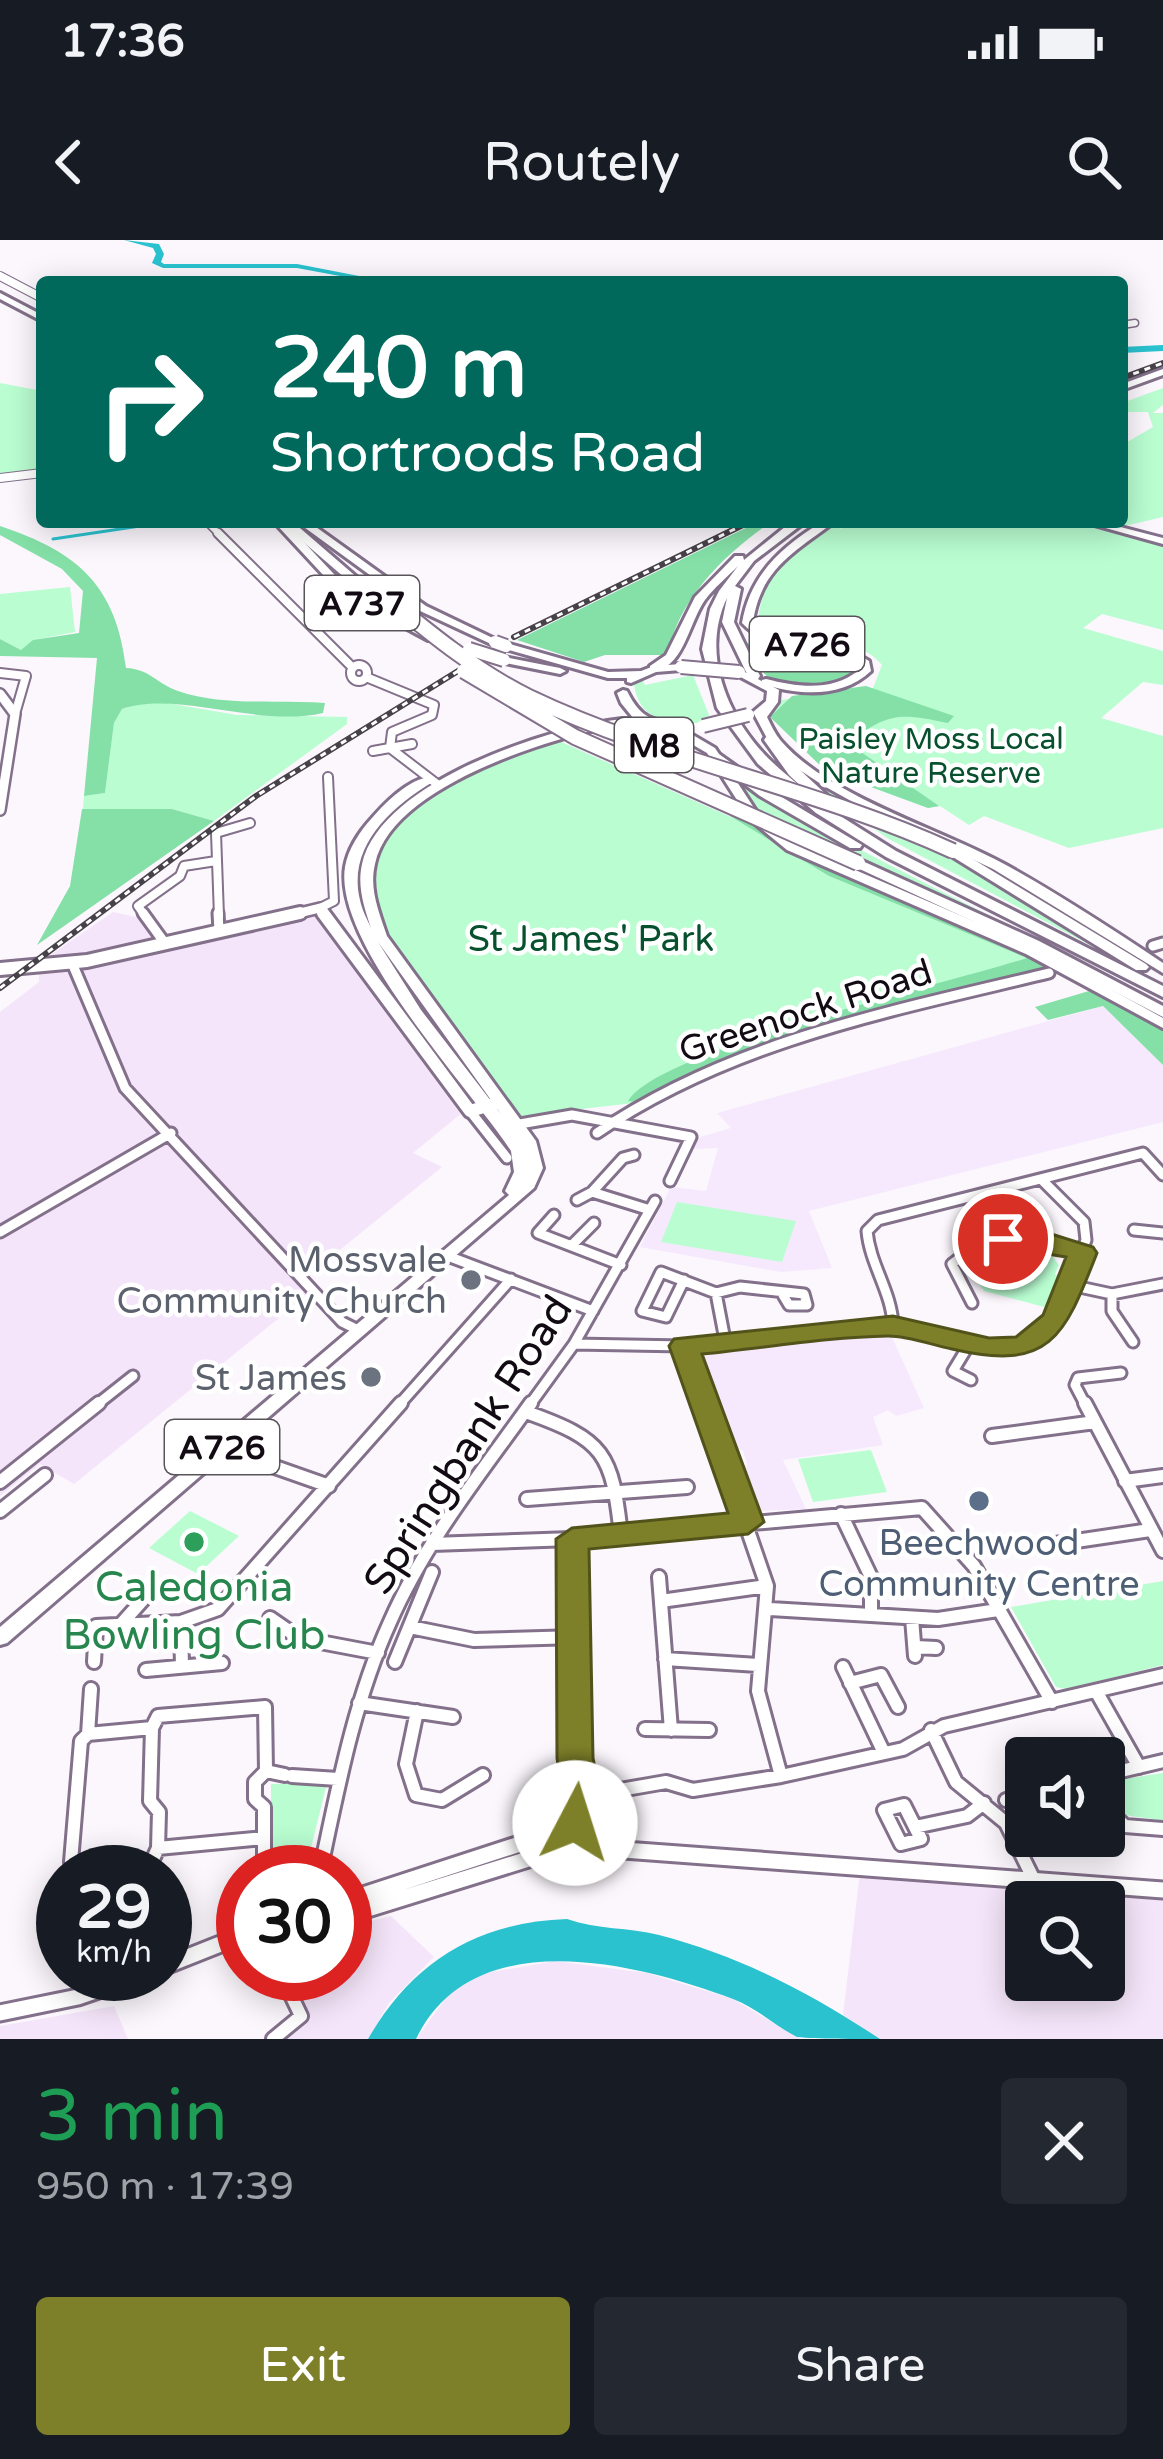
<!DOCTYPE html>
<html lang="en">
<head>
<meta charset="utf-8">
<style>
	:root { --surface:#171b24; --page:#242831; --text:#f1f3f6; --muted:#9ea1a6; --accent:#7e8029 }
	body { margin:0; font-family:"Varela Round",sans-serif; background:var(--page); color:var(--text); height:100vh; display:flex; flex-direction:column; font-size:45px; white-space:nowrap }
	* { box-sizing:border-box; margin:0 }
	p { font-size:39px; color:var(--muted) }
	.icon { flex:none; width:66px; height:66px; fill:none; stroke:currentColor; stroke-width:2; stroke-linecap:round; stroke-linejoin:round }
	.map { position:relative; height:1799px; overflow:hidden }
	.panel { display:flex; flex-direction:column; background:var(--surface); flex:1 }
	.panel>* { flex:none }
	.guide { position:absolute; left:36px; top:36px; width:1092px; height:252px; border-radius:12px; box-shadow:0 6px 30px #0003; background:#00695c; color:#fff; overflow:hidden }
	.buttons { position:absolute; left:1005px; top:1497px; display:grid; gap:24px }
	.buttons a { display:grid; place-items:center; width:120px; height:120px; border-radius:12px; background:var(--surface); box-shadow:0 6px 30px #0003; font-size:60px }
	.speed { position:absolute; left:36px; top:1605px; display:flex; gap:24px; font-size:60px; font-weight:700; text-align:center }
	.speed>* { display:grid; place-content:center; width:156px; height:156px; border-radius:50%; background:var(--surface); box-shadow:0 6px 30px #0003; line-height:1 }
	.speed small { font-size:30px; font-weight:400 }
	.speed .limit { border:18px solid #d22; background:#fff; color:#111 }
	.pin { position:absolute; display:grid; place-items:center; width:102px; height:102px; color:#fff; margin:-51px; border:6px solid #fff; border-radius:50%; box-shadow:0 3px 12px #0007 }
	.me { position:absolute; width:132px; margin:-66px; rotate:5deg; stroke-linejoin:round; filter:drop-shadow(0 0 9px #0008) }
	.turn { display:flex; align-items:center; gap:42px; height:252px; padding:0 36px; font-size:54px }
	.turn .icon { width:156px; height:156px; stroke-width:2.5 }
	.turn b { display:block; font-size:84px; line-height:102px }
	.round { display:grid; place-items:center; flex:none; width:126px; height:126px; border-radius:12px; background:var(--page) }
	.overview { display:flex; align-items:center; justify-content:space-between; height:204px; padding:0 36px }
	h1 { font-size:72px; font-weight:600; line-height:90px; color:#1e9e55 }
	.action { display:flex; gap:24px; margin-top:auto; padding:24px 36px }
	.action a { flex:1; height:138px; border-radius:12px; background:var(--accent); color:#fff; font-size:48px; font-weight:600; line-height:138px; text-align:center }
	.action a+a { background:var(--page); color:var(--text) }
	.status { display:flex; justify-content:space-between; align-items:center; height:84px; padding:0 60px; background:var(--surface); direction:ltr }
	.status svg { height:33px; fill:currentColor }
	header { display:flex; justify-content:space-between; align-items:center; height:156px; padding:0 36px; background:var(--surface); font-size:54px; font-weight:600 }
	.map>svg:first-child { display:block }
</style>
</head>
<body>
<div class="status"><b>17:36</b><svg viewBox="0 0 49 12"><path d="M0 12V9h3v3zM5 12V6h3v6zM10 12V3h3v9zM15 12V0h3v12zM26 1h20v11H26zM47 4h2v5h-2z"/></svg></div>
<header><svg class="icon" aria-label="back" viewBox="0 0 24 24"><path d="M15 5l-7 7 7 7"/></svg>Routely<svg class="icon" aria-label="search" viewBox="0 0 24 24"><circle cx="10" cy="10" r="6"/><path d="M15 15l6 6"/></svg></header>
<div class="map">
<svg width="1163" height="1799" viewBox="0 0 1163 1799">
	<rect width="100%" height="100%" fill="#fbf7fd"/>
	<!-- built -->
	<path fill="#f5e5fa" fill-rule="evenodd" d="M314,670L463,872L413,913L442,927L309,1035L306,1056L74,1244L40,1224L0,1256V772L39,742V732L69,730Z
		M113,672L145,679L153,700L110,712L46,718Z
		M860,1632L1163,1656V1799H880L843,1775ZM1026,1662H1104V1740H1026Z
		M391,1676L434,1717L389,1763L368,1799H283L304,1781L285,1734H345V1687Z
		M555,1721L647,1733L733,1759L800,1799H416L451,1751L486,1733Z
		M114,1766L128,1799H0V1786Z"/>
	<!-- education -->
	<path fill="#f6e9fe" d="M1103,766L1163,825V882L809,971L832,1028L781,1032L640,1007L671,947L706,951L718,908L691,909L697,898L731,888L717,873Z
		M890,1093L924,1168L896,1176L888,1170L873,1177L883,1205L783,1220L806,1269L754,1271L738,1229L747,1225L743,1210L731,1208L700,1112Z"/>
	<!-- green -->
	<path fill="#b9fdd1" d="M0,143L42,151V235L0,241Z
		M1163,148V165L1153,173H1163V277L1120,287L1101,282H1122V205L1153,187L1148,172H1122V163Z
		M858,282H1079L1163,304V390L1102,374L1083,388L1163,411V445L1143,442L1101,478L1163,496V588L1069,608L984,576L969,585L940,566L928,568L825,530L770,477L781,460L873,448L882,425C852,387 792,414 758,384C758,339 802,294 844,283L840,289Z
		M70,347L75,392L34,400L21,410L0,399V354Z
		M693,435L711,480C677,489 640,484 634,445L641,438L645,445Z
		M149,460L237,475L347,477V484L214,581L172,569H83L84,556L105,553L114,483L122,469Z
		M559,501L740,581L829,636L1052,728L784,801L686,836L642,862L521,876C495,862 461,800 442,775C419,743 374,699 370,658C358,566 490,522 559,501Z
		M796,524L1027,658L1145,734L887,598L799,533Z
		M734,537C859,616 993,674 1123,744L863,621L854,627L987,687L802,609L758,575Z
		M677,962L796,981L782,1022L661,1002Z
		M1016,1001L1063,1014L1052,1016L1059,1025L1055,1034L1063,1041L1052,1069L984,1051L967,1026L975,1015Z
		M871,1210L887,1252L813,1262L798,1219Z
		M190,1271L239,1296L198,1334L149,1308Z
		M1163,1341V1425L1066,1449L1056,1447L1011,1367Z
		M1163,1533V1581C1136,1574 1104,1582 1104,1542Z
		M327,1543L305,1632H271V1544Z"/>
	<!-- forest -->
	<path fill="#84e0a7" d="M758,282H771C727,312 677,359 668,415H605L584,422L517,400Z
		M0,286C78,312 116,345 126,428C150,429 157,444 178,451C225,467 276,459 325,463L323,473C258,488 177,450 122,469L114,483L105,553L84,556L97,418L0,416V399L21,410L33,400L79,393L83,351L62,329L0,295Z
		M743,400L761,411L863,425L862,431C810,455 765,459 743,400Z
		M866,446L954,476L948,483C899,473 889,472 848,503L939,566L928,568L825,530L770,477L792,456Z
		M82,569H172L214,581L37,705L70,646Z
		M733,573L858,644L979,690L1119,761L1163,789V825L1103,766L1048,780L1035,767L1089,751L1052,728C943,756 834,782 729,821C707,829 643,866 628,861C658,810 957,741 1027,718L829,636L730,576Z"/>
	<!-- water -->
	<path fill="#2ac2cf" d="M567,1679C598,1690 628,1687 659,1695C742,1717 809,1752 880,1799C857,1799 817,1799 797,1797C775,1786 757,1768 733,1759C637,1723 473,1681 416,1799H368C412,1722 477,1682 567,1679Z"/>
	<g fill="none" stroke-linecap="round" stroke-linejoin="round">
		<!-- stream -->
		<path stroke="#2ac2cf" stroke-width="3" d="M53,299L167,282"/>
		<!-- river -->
		<path fill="#2ac2cf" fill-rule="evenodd" d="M124,0L159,4L164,14L161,22L164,24H297L390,42H372L297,28H163L152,23L156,14L153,8Z
			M1163,105V111L1122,113V107Z"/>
		<!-- minor-far3 casing -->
		<g stroke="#83708a" stroke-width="9">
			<path id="minor-far3" d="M1122,85L1135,83
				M207,282L221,296"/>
		</g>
		<!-- minor-far2 casing -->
		<g stroke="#83708a" stroke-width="12">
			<path id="minor-far2" d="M218,293L353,428
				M351 433a8 8 0 1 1 16 0a8 8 0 1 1-16 0Z
				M0,433L26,436L15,474
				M366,437L434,465L432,475L392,492L390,508
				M390,508L437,544
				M373,511L412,504
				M320,668L334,661L328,537
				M145,676L138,666L180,636L184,626L216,621
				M219,676L216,593L250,583"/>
		</g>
		<!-- minor-far1 casing -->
		<g stroke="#83708a" stroke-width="15">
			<path id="minor-far1" d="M143,673L164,702
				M218,673L219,690
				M1153,706L1163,703
				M72,723L125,848L342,1082L358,1090
				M470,871L507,918
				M514,885L572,875L691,897L670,941
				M597,893C732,801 892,771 1049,733
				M592,952L623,918L634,915
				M577,960L592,952L650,970
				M554,975L538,993L621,1025
				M1134,990L1163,993
				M0,992L171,893
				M572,1005L594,983
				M445,1015L593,1071
				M684,1040L666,1077L642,1071L661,1032L716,1053
				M1070,1045L1112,1054L1163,1044
				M1112,1054V1071L1133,1102
				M972,1063L952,1024C992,990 1035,998 1082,1013
				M893,1086C892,1052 870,1025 867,991L878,980L1143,913L1163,935
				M725,1100L716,1053L740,1047L804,1054L807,1065H789L783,1055
				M970,1103L953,1131L971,1140
				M574,1104L684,1106L893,1086L989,1108L1022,1107L1056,1078L1086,1000L1084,982L1042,940
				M684,1106L705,1166
				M95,1166L133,1136
				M398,1166L511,1039
				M529,1166L574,1104L655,961
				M1086,1166L1075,1145L1078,1138L1121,1133"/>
		</g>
		<!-- minor casing -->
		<g stroke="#83708a" stroke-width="18">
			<path id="minor" d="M704,1163L767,1346L758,1451L781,1536
				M1085,1163L1163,1311
				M526,1172C605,1200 612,1213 621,1295
				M992,1196L1095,1182
				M221,1208L329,1246
				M1125,1241L1163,1236
				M0,1242L99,1163
				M527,1259L687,1247
				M0,1271L45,1235
				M841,1274L871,1337V1375
				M572,1299L575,1518L579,1540L597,1554
				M432,1304L572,1299L922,1268L974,1326L1052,1462
				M1049,1305L1150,1290
				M659,1337L671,1490
				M661,1361L767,1346
				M770,1369L938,1379L998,1370
				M270,1378L299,1398L378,1413
				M912,1378L915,1416
				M123,1382L149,1353
				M181,1382L218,1369L401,1163
				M410,1387L474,1400L577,1397
				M916,1407L936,1408
				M665,1419L758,1425
				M94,1422L96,1386L181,1382L182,1427
				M395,1422L432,1332
				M843,1427L884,1513
				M146,1430L222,1423
				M850,1443L881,1435L898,1467
				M1096,1451L1139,1527
				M359,1463L453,1477
				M417,1471L406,1524L416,1555L442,1560L483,1535
				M645,1489L709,1490
				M931,1490L956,1542L1006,1583L1034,1640
				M88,1494L91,1449
				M266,1531L285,1535
				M1104,1535L1163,1521
				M292,1536L338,1539
				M1006,1560L1026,1555
				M904,1565L921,1599L901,1604L884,1570Z
				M1104,1567L1125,1586L1163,1589
				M915,1587L967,1576L984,1563
				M576,1601L577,1576L597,1554L666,1542L693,1550L781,1536L903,1509L944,1486L1163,1435
				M158,1608L264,1598
				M75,1632L71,1622L81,1501L88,1494L152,1488L158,1476L265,1467L266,1531
				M147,1632L158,1608L159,1572L150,1561L152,1488
				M264,1632V1567L255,1559V1542L266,1531
				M320,1632C338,1547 354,1461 390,1382C425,1302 481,1233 531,1163
				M273,1799L301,1776L281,1734"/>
		</g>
		<!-- tertiary-far3 casing -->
		<g stroke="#83708a" stroke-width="10">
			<path id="tertiary-far3" d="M0,36L42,58
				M0,238L42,233"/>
		</g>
		<!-- tertiary-far2 casing -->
		<g stroke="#83708a" stroke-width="14">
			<path id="tertiary-far2" d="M0,454L15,474L0,570
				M287,676L320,668L326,676"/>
		</g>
		<!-- tertiary-far1 casing -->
		<g stroke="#83708a" stroke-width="18">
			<path id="tertiary-far1" d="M323,673L470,871L494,864
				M0,729L87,721L300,673"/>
		</g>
		<!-- tertiary casing -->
		<g stroke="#83708a" stroke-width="21">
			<path id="tertiary" d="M345,1661L538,1598L609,1601
				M345,1676L570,1606L1163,1650
				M165,1726L243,1695
				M0,1773L78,1757L145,1734"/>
		</g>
		<!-- primary casing -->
		<g stroke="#83708a" stroke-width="6">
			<path id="primary" d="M822,282H834C795,312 761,328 753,382C785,412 832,396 869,421L871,431C841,459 798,455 762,444V440L766,439C798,447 832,452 859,430V424C821,398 776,419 742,383C750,335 782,306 822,282Z
				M1084,282H1101L1163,298V304Z
				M622,479L652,480L658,484C644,490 614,485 595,490C531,505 390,551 375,624C369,649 379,672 387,696L536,901L543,928L534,948L7,1403L0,1405V1387L509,955L505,951L514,932L511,911C469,847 333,703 345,627C348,609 360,591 372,578C386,562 410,538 431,537V543C390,568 347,607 360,660C362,670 367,679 371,688C364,667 357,646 362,624C380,542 549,487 622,479ZM378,702L501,874L421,770Z"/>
		</g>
		<!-- trunk casing -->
		<g stroke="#83708a" stroke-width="6">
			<path id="trunk" d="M0,53L42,75V81L0,59Z
				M274,282H285L347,348L436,396V400H428L339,352Z
				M297,282H309L426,366L501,402L495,405L491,404L418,370Z
				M506,403L608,432L641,431L654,426L681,424L687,427L681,430L656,432L631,443L627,442V438H608L502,408V404Z
				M504,417L560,428L566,431L560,434L500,422L498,420Z
				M739,429L779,450L778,462L767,477C771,485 775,494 781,501C831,558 939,588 1006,625C1060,655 1112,689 1163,723V733L993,629L860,566L824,546L792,525L769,502L753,472L766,461L767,451L735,434V430Z
				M623,450L627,451C642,481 655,481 686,486L688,488L686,491L715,508L758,574L795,604L1036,708L1163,778V788L1026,714L787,610L749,579L707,513L669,491L649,487L634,479L621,463L617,453Z"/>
		</g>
		<!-- motorway casing -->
		<g stroke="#83708a" stroke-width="6">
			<path id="motorway" d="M1163,129V135L1122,150V144Z
				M280,282H293L374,352V356H366Z
				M791,282H805L754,321L735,346L741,349L734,382L760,436L758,439L754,440L748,436L722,382L727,358C700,414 728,478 769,519C780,530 793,540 805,550L789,535L764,500L766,497H776L799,529L831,559L833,562L826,567L896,611L1163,746V757L886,617L816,573L758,524L717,468L702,409L710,369L719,351L738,326C727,337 714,348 705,360C688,384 684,430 650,432V426L666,415L695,357L735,316H743L744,320Z
				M716,512L770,550L862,605L860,608H850L760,556L711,519L709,516Z
				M953,607L1146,724L1149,727L1146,730H1136L948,614V608Z
				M858,619L1039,701L1163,766V777L1029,707L853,626L851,623Z"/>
		</g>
		<!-- minor-far3 -->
		<use href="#minor-far3" stroke="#fff" stroke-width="6"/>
		<!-- minor-far2 -->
		<use href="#minor-far2" stroke="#fff" stroke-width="8"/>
		<!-- minor-far1 -->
		<use href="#minor-far1" stroke="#fff" stroke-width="9"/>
		<!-- minor -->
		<use href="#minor" stroke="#fff" stroke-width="12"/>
		<!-- tertiary-far3 -->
		<use href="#tertiary-far3" stroke="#fff" stroke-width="8"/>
		<!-- tertiary-far2 -->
		<use href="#tertiary-far2" stroke="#fff" stroke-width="9"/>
		<!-- tertiary-far1 -->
		<use href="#tertiary-far1" stroke="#fff" stroke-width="12"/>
		<!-- tertiary -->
		<use href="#tertiary" stroke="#fff" stroke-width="15"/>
		<!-- primary -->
		<use href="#primary" fill="#fff" fill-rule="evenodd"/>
		<!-- trunk -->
		<use href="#trunk" fill="#fff" fill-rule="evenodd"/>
		<!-- motorway -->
		<use href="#motorway" fill="#fff" fill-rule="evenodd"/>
		<!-- rail casing -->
		<g stroke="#474149" stroke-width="6">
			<path id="rail" d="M1122,138L1163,123
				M514,397L749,282
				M0,748L256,556L479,418"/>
		</g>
		<!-- rail -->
		<use href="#rail" stroke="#fff" stroke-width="3" stroke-dasharray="6" stroke-linecap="butt"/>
		<!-- trunk-bridge casing -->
		<g stroke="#83708a" stroke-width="16" stroke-linecap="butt">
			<path id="trunk-bridge" d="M495,402L506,406
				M469,409L504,420
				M681,427L739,432
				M703,486L748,475"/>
		</g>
		<!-- motorway-bridge casing -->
		<g stroke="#83708a" stroke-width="18" stroke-linecap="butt">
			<path id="motorway-bridge" d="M379,351C426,390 474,430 529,457C665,522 816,548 953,611
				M464,431L575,497L858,623"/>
		</g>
		<!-- trunk-bridge -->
		<use href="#trunk-bridge" stroke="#fff" stroke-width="12"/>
		<!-- motorway-bridge -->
		<use href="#motorway-bridge" stroke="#fff" stroke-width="14"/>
	</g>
	<!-- route -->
	<path fill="#7e8029" stroke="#52531b" stroke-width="3" d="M1003,990L1045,992L1093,1007L1097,1013C1064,1097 1051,1132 952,1109C932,1105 909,1096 888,1096C827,1097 764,1108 702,1114L764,1282L748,1294L589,1309L593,1518L596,1533L616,1554C604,1577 590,1603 562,1594L557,1583L574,1557L560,1540L557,1518L556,1299L572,1288L728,1273L669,1106L674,1099L893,1076L989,1098L1016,1097L1043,1075L1066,1017L992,1005L988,999L992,993Z"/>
	<!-- markers -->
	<g fill="#6b7280" stroke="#fff" stroke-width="4.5">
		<circle cx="471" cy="1040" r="12"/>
		<circle cx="371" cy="1137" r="12"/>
	</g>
	<circle fill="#5c6f8a" stroke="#fff" stroke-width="4.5" cx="979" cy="1261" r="12"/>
	<circle fill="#2e9e5b" stroke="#fff" stroke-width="4.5" cx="194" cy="1302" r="12"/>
	<g text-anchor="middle" stroke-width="9" stroke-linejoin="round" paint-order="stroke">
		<!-- far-park labels -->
		<g font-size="30" fill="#07512e" stroke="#fff">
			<text x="931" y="509">Paisley Moss Local<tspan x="931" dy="34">Nature Reserve</tspan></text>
		</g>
		<!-- shield labels -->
		<g fill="#fff" stroke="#59545a" stroke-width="3">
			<rect x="305" y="336" width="114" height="54" rx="9"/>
			<rect x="750" y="377" width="114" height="54" rx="9"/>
			<rect x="615" y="478" width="78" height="54" rx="9"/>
			<rect x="165" y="1180" width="114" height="54" rx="9"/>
		</g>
		<g font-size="33" font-weight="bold" fill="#120b14">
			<text x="362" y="375">A737</text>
			<text x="807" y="416">A726</text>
			<text x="654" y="517">M8</text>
			<text x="222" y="1219">A726</text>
		</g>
		<!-- park labels -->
		<g font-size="36" fill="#07512e" stroke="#fff">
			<text x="591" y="711">St James' Park</text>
		</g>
		<!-- street labels -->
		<g font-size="36" fill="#120b14" stroke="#fff">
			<text transform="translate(805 770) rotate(-18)" y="13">Greenock Road</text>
		</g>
		<!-- worship labels -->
		<g font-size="36" fill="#5b616d" stroke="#fff" text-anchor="end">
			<text x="447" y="1032">Mossvale<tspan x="447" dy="41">Community Church</tspan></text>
			<text x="347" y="1150">St James</text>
		</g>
		<!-- service labels -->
		<g font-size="36" fill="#4e5e75" stroke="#fff">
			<text x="979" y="1315">Beechwood<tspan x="979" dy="41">Community Centre</tspan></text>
		</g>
		<!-- near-street labels -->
		<g font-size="42" fill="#120b14" stroke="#fff">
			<text transform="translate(467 1204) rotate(-57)" y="15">Springbank Road</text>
		</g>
		<!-- near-leisure labels -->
		<g font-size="42" fill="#27864d" stroke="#fff">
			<text x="194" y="1361">Caledonia<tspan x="194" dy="48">Bowling Club</tspan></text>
		</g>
	</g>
</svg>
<div class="buttons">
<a><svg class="icon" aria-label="sound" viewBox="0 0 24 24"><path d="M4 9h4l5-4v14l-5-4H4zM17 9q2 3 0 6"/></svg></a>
<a><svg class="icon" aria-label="search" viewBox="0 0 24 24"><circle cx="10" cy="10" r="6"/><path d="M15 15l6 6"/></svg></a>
</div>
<div class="speed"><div>29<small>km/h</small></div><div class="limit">30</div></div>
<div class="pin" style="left:1003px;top:999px;background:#d93025"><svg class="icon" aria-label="arrive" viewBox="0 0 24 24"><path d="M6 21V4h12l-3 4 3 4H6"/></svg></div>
<svg class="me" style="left:575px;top:1583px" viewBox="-20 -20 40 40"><circle r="19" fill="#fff"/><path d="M0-13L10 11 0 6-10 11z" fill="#7e8029"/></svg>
<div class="guide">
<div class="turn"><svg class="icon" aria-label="right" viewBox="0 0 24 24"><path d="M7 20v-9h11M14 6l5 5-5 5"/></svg><div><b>240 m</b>Shortroods Road</div></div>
</div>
</div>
<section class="panel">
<div class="overview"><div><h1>3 min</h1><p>950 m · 17:39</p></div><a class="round"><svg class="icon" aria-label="close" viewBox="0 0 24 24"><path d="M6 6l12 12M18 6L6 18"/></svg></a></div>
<div class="action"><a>Exit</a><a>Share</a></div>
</section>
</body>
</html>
